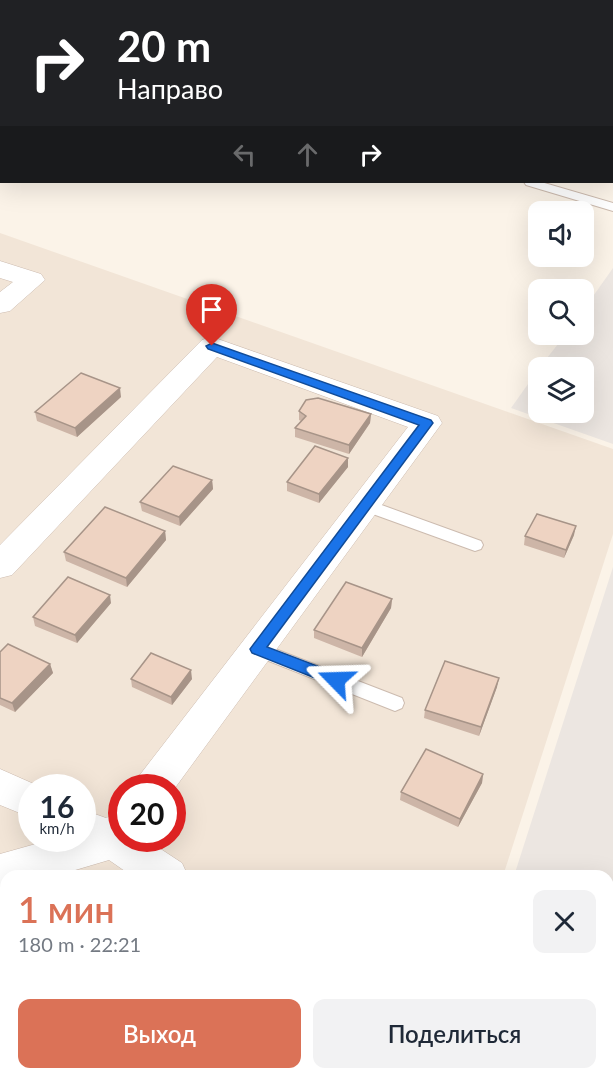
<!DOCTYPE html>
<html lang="ru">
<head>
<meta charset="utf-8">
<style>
	:root { --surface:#fff; --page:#f2f2f3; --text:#1f2937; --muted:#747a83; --accent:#db7257 }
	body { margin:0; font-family:Lato,sans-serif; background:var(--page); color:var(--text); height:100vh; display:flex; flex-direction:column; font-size:22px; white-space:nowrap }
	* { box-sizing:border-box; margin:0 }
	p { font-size:20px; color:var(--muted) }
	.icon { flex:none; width:33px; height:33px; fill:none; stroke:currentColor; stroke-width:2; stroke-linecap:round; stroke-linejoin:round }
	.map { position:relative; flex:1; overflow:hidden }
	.sheet { position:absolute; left:0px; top:870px; width:614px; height:210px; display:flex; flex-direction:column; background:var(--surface); border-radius:18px 18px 0 0; box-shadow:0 6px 24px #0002 }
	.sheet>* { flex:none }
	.hud { position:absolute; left:0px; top:0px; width:614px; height:183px; box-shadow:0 6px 24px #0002; background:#202124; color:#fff; overflow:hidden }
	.fabs { position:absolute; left:528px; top:201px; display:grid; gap:12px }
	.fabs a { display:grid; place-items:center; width:66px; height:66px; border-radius:12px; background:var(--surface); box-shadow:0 6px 24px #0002; font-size:30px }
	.speed { position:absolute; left:18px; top:774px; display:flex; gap:12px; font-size:30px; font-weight:700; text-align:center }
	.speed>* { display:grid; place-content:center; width:78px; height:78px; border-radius:50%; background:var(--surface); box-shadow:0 6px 24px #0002; line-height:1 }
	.speed small { font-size:15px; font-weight:400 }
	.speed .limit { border:9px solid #d22; background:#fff; color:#111 }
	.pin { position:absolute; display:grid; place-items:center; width:51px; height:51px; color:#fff; margin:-62px -26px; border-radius:50% 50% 50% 0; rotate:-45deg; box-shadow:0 0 6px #0007 }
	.pin .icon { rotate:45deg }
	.me { position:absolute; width:66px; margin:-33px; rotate:292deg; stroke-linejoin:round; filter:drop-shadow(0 0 4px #0008) }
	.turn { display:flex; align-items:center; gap:21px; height:126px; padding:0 18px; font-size:27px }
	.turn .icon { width:78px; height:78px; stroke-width:2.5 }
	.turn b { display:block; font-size:42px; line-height:51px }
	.lanes { display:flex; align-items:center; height:57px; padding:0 18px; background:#0003; justify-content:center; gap:30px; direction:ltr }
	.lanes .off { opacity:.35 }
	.round { display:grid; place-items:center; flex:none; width:63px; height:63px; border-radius:12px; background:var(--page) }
	.headline { display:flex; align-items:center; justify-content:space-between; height:102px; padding:0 18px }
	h1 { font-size:36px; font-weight:600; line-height:45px; color:var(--accent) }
	.cta { display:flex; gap:12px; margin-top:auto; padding:12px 18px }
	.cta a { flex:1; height:69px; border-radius:12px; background:var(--accent); color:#fff; font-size:24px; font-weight:600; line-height:69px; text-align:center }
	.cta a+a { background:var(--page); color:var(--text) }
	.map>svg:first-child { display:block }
</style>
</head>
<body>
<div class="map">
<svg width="613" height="1080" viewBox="0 0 613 1080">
	<rect width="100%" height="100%" fill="#fbf3e8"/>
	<!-- residential -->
	<path fill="#f2e5d7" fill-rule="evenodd" d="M0,233L613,449V534L503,876H6V963L0,960ZM32,788H82V838H32ZM122,788H172V838H122Z
		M303,1074H439L437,1080H319Z"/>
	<!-- industrial -->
	<path fill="#ece6e1" d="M613,268V444L511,408L538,370V412H584V368L540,367L565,335L584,334V309Z
		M613,567V1080H449L451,1074H608V876H514Z"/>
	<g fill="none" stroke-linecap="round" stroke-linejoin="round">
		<!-- service casing -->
		<g stroke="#ccbbaf" stroke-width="2">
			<path id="service" d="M233,0H243L244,2H234Z
				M366,0H377L365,2Z
				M0,121H2L0,128Z
				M524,182H541L613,203V211L526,185Z
				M365,499L481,541L483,545L481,549L475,551L359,509L357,505L359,501Z
				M257,642L402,698L404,703L402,708L395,711L251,654L248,649L251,644Z"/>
		</g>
		<!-- minor casing -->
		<g stroke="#ccbbaf" stroke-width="1">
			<path id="minor" d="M0,261L41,274L45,280L10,311L0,313V292L13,282L0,278Z
				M212,337L438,416L442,423L172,792V788H134L139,776L408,427L217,357L12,575L0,578V545L202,340Z
				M0,769L43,788H32V818L0,805Z
				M122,811V838H144L182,863L188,876H132L109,860L55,876H6V890L0,892V854L57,838H82V817L92,813L106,818Z
				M0,1025H6V1071H0Z
				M152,1074H215L217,1080H154Z"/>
		</g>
		<!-- service -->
		<use href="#service" fill="#fff" fill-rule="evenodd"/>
		<!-- minor -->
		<use href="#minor" fill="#fff" fill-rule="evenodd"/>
	</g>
	<!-- wall -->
	<path fill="#cdb5a7" d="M121,397L77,437L37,421L35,412Z
		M299,411L371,414L370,423L349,454L295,437V428L301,421L299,420Z
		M348,458V467L319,503L287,491V482Z
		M212,480L213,489L180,526L142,511L140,502Z
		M165,531L166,540L127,587L66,561L64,552Z
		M574,535L564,558L524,545L525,536Z
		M392,599L391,608L362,657L314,638V630Z
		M111,603L77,643L35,626L33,617Z
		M0,652L50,664L53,673L15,712L0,705Z
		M131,679H192L172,705L132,687Z
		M497,687L479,736L424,718L425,710Z
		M483,774L482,783L458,827L400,800L401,792Z"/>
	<!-- shaded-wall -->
	<path fill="#a79488" d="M120,388L121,397L77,437L75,428Z
		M371,414L370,423L349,454V445Z
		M348,458V467L319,503V494Z
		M212,480L213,489L180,526L179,517Z
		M576,526L574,535L564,558L566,550Z
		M165,531L166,540L127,587L126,578Z
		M110,595L111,603L77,643L75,635Z
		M392,599L391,608L362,657V648Z
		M50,664L53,673L15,712L12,703Z
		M191,670L192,679L172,705L171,697Z
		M499,678L497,687L479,736L481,727Z
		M483,774L482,783L458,827L460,819Z"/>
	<!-- building -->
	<path fill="#eed3c2" stroke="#a79488" stroke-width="1.5" d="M81,373L120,388L75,428L35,412Z
		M318,398L371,414L349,445L295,428L306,416L299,411L306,400Z
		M315,446L348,458L319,494L287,482Z
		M173,466L212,480L179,517L140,502Z
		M105,507L165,531L126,578L64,552Z
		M537,514L576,526L566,550L525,536Z
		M68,577L110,595L75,635L33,617Z
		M346,582L392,599L362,648L314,630Z
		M8,644L50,664L12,703L0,698V652Z
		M151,653L191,670L171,697L131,679Z
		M445,661L499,678L481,727L425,710Z
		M426,749L483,774L460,819L401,792Z"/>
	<!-- route -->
	<path fill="#1a73e8" stroke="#114b97" stroke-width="1.5" d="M212,343L431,420L433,423L267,647L341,675L343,680L341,684H330L252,653L250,649L419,425L208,349L206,346Z"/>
</svg>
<div class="fabs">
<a><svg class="icon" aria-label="sound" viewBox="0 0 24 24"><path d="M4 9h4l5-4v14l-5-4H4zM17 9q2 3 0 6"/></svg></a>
<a><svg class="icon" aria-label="search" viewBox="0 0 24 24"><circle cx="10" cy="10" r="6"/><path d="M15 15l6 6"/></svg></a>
<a><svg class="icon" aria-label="layers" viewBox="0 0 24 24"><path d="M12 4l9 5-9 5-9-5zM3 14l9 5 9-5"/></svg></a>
</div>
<div class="speed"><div>16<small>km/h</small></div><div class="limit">20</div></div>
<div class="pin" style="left:212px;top:346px;background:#d93025"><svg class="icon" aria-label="arrive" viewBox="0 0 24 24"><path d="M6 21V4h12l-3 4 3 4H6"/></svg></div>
<svg class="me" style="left:336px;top:680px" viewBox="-20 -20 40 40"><path d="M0-17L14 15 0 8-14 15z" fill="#1a73e8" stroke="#fff" stroke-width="4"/></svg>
<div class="hud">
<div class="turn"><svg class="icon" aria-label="right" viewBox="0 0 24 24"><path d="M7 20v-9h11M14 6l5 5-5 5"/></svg><div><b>20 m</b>Направо</div></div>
<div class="lanes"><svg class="icon off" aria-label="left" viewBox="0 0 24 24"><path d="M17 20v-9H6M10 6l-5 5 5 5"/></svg><svg class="icon off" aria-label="ahead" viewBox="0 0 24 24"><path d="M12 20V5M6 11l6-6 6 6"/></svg><svg class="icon" aria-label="right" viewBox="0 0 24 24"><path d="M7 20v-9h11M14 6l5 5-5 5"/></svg></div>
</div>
<section class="sheet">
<div class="headline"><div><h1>1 мин</h1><p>180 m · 22:21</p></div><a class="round"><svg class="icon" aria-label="close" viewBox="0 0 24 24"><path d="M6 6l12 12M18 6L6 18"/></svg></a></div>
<div class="cta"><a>Выход</a><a>Поделиться</a></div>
</section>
</div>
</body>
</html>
